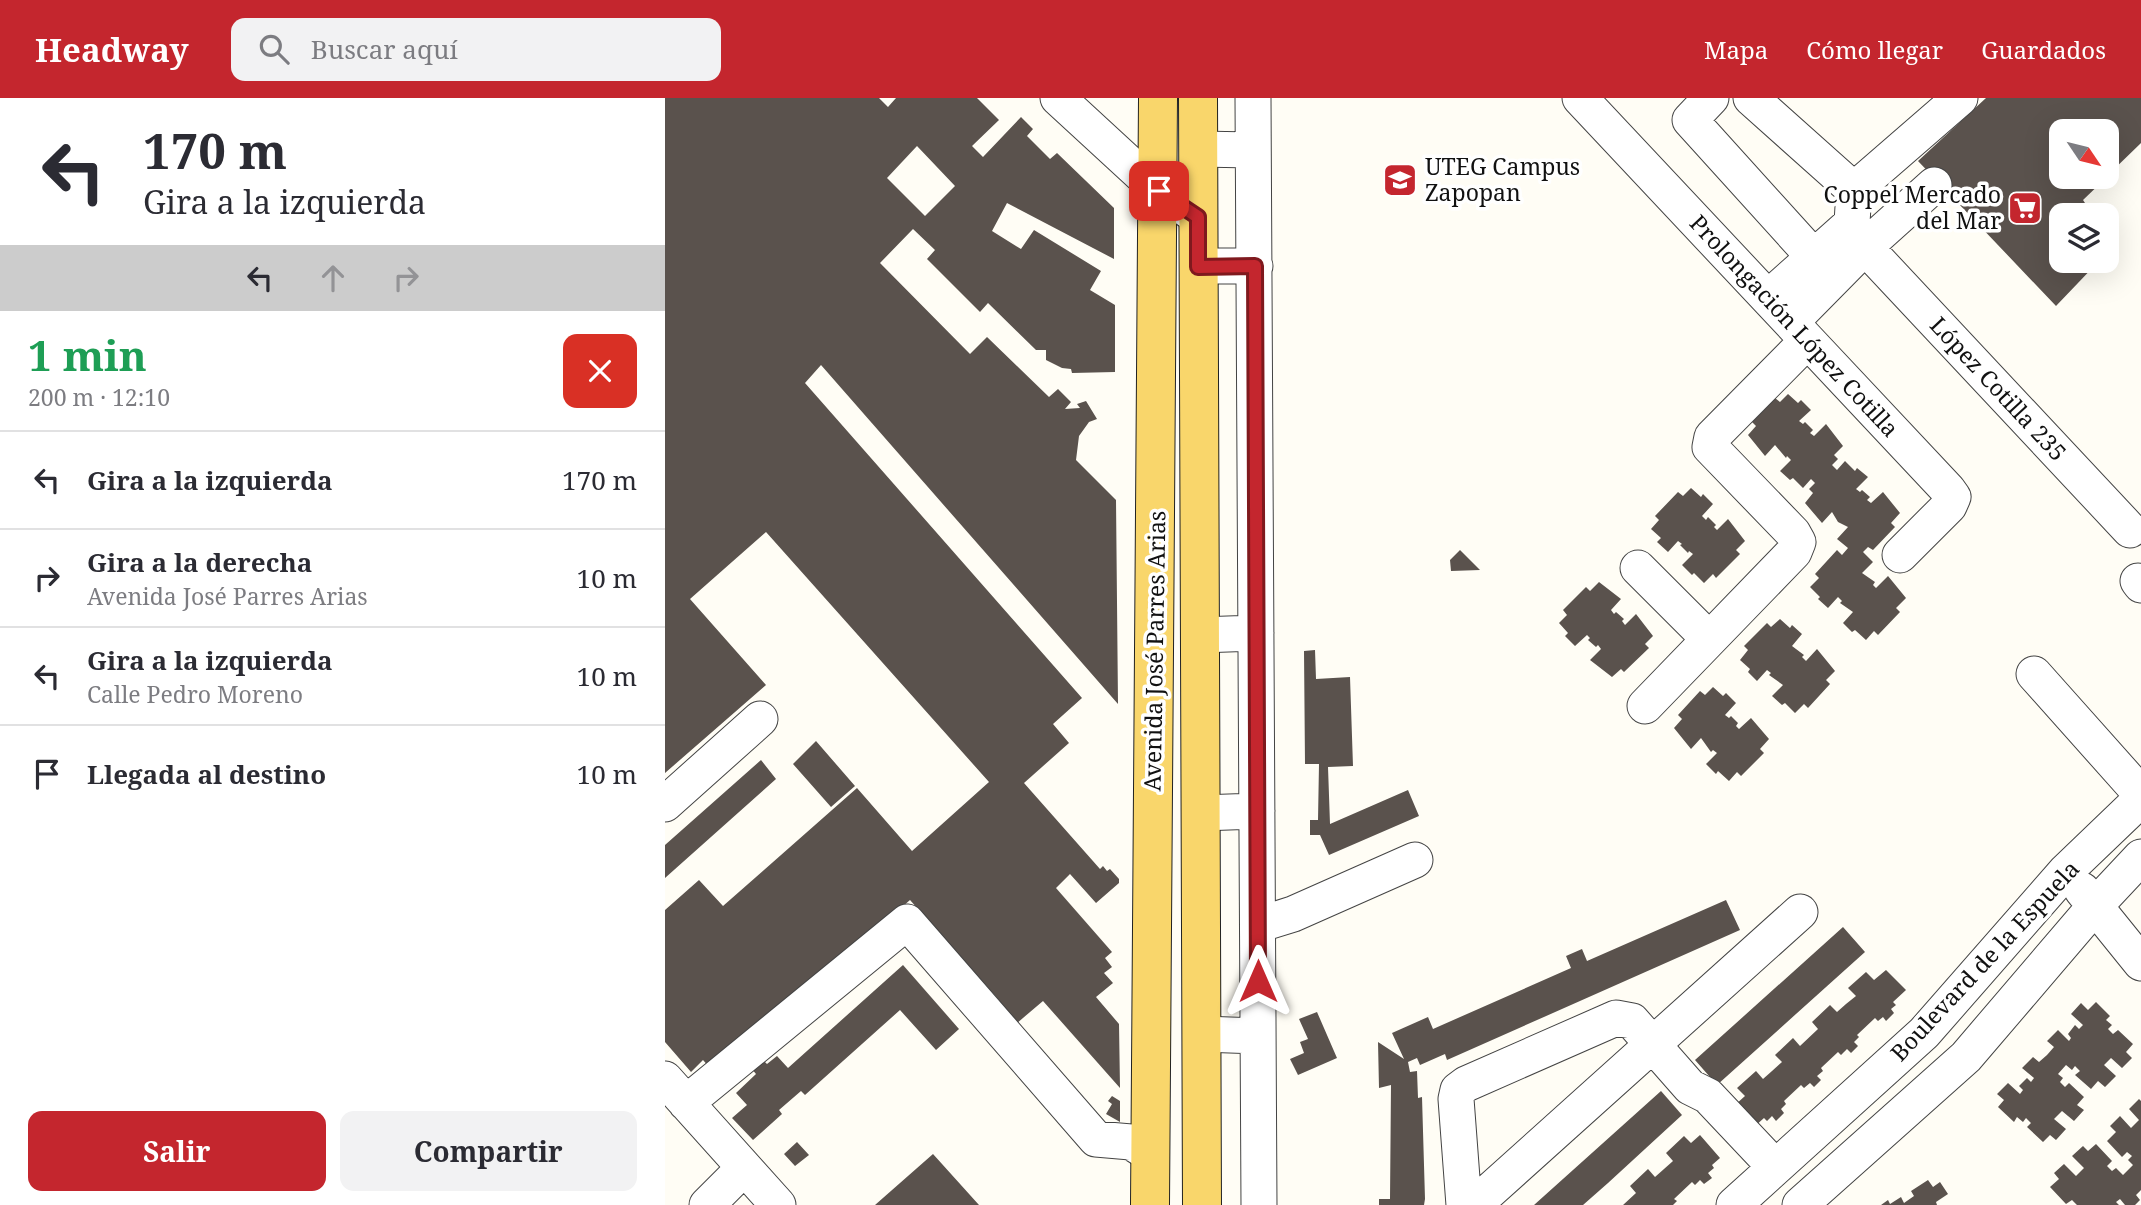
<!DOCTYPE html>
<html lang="es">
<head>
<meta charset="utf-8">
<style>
	:root { --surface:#fff; --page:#f2f2f3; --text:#2b2b33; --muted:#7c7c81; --line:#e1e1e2; --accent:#c4262e }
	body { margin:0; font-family:"Noto Serif",serif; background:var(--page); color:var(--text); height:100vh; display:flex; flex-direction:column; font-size:26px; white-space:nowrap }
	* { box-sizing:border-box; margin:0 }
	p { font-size:23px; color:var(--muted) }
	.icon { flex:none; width:38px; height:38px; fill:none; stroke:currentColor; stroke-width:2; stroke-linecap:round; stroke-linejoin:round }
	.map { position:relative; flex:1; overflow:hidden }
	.details { display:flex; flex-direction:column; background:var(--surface); width:665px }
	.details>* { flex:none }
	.top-card { background:#fff; color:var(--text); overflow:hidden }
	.needle { width:46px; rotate:125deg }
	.fabs { position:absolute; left:1384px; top:21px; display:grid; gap:14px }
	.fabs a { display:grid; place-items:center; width:70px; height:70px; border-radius:14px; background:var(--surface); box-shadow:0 7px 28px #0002; font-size:35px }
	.pin { position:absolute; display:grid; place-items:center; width:60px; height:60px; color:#fff; margin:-30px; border-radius:14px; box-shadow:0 4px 10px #0006 }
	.me { position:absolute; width:77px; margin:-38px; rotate:0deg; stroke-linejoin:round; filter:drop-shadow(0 0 5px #0008) }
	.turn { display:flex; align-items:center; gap:24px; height:147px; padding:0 28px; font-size:32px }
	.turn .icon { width:91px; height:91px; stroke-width:2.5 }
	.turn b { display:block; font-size:49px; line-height:60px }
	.lanes { display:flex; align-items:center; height:66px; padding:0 28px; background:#0003; justify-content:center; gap:35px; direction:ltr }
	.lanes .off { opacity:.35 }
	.round { display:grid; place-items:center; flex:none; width:74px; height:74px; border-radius:14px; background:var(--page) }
	.head { display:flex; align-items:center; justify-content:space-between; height:119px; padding:0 28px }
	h1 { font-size:42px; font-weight:700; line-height:52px; color:#1e9e55 }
	.button { display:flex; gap:14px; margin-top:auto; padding:14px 28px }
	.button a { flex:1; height:80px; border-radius:14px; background:var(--accent); color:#fff; font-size:28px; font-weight:700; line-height:80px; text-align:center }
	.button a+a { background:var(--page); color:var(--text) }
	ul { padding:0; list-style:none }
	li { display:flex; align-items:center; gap:21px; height:98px; padding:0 28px; border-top:2px solid var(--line) }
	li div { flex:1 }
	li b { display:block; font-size:26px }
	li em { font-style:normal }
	header { display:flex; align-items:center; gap:42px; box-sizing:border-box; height:98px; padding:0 35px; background:var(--accent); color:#fff }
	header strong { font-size:33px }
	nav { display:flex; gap:38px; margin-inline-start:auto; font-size:24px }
	.search { width:490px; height:63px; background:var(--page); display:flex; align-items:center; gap:18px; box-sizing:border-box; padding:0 24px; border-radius:14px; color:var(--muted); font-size:26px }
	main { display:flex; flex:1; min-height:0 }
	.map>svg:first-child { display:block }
</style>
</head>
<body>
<header>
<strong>Headway</strong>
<div class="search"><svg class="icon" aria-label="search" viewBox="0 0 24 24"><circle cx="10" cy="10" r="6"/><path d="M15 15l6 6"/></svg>Buscar aquí</div>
<nav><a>Mapa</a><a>Cómo llegar</a><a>Guardados</a></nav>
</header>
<main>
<section class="details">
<div class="top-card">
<div class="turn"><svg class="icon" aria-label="left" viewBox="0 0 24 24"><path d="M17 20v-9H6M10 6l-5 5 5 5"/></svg><div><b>170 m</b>Gira a la izquierda</div></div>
<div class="lanes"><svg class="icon" aria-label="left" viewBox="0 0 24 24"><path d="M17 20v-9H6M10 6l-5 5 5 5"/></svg><svg class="icon off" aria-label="ahead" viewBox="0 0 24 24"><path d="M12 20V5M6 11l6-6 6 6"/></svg><svg class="icon off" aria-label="right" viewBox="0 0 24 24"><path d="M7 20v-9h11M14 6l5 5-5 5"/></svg></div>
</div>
<div class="head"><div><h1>1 min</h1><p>200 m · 12:10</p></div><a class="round" style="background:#d93025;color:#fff"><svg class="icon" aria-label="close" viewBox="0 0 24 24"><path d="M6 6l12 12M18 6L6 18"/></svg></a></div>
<ul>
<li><svg class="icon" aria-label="left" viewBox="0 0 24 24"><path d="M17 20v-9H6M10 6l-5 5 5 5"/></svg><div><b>Gira a la izquierda</b></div><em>170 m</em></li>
<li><svg class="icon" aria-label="right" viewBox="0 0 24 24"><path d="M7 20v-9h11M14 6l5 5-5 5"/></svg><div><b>Gira a la derecha</b><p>Avenida José Parres Arias</p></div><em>10 m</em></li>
<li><svg class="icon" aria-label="left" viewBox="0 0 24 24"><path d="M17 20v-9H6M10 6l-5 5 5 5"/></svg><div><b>Gira a la izquierda</b><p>Calle Pedro Moreno</p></div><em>10 m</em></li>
<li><svg class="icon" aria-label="arrive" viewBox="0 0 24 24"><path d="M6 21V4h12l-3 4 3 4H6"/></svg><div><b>Llegada al destino</b></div><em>10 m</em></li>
</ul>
<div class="button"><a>Salir</a><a>Compartir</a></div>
</section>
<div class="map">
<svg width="1476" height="1107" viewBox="0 0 1476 1107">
	<rect width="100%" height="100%" fill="#fffdf5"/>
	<!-- building -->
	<path fill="#5a524d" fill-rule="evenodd" d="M0,0H214L223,9L231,0H312L334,22L307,48L318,59L356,19L368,31L362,38L385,61L392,55L449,110V161L342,105L327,133L356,151L369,132L436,173L425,192L450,207V274L407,275L406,271L397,270L381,262V252H371L323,205L315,214L262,161L270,152L248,131L215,165L305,256L322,239L384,299L393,291L406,304L400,311L415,310L412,306L421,303L432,321L424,324L414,338L411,362L451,402L453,606L156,267L140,285L417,600L388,626L404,645L359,685L435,771L438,768L442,773L445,771L454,781V785L431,805L405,776L391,790L447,854L440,860L447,869L439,875L448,885L431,899L454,926L455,990L378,903L345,931L327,909L334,902L245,802L143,892L45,970L38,962L26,974L0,944V812L34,782L58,808L192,690L247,753L324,684L101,434L25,501L101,587L0,675ZM252,48L290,88L260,118L222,80Z
		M1321,0H1476V45L1442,78V33H1396V79H1442L1418,102L1428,117H1396V163H1434L1391,208L1253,63Z
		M1123,296L1133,305L1136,302L1146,312L1134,323L1138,326L1140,324L1148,332L1145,335L1149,338L1161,326L1178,348L1169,357L1173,361L1167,367L1172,372L1180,363L1190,373L1192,370L1203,379L1191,391L1195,394L1197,392L1205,399L1202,402L1206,405L1218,394L1235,415L1226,425L1230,429L1208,452L1203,449L1198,454L1208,464L1197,475L1210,484L1208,487L1211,490L1223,478L1241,500L1231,510L1235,514L1213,537L1209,533L1201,542L1190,532L1187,534L1178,525L1188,514L1175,505L1177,503L1173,499L1163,510L1153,501L1155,499L1145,489L1154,480L1150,476L1172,452L1177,457L1183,450L1172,441L1183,429L1173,424L1167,414L1157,425L1140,405L1148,395L1144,391L1150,385L1146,381L1138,390L1128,380L1125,382L1115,373L1126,362L1122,358L1121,360L1110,347L1100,358L1083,337L1091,328L1087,324L1110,300L1115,304Z
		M1026,390L1036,399L1038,396L1048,406L1037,418L1041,422L1043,419L1051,427L1049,429L1052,432L1063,421L1080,443L1071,452L1075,456L1051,480L1048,476L1039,485L1029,475L1027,477L1017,467L1028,456L1024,453L1023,455L1015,447L1017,446L1013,443L1003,454L992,444L996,440L986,431L994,422L990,418L1013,394L1018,398Z
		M795,452L815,472L786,473L785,462Z
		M934,484L956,501L946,512L949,516L951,514L959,521L957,523L960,527L971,516L988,538L980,546L984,550L959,574L956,571L947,579L925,562L936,551L933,547L931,549L923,542L925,540L922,537L910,548L900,538L903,535L894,525L902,517L898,512L921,489L925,493Z
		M1115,521L1125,530L1127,527L1137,536L1127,548L1139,557L1137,559L1141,563L1152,551L1170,573L1161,582L1165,586L1143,610L1139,606L1130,615L1120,605L1117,607L1107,598L1118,587L1104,577L1106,575L1102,572L1092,583L1083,574L1085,571L1075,562L1083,552L1079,548L1102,525L1106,529Z
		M650,552L651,581L685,579L688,668L663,669L665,726L743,692L754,718L664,757L655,737H645V722H653L654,666H640L639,553Z
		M1048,589L1058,598L1061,595L1071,605L1060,617L1064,620L1066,618L1073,625L1071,628L1074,631L1086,620L1104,641L1095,651L1099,655L1076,678L1072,674L1064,683L1053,673L1051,676L1041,666L1052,655L1048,652L1046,654L1036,640L1026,651L1009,630L1017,621L1013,617L1035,593L1040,597Z
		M151,643L190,688L166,709L128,666Z
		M96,662L111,681L0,780V747Z
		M1061,802L1075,832L782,962L780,956L755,967L752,960L743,964L745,974L752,973L753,1000L757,999L760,1101L759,1107H714V1101H725L726,987L714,990L713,944L739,961L727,935L763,919L768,931L906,870L901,858L917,851L922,863Z
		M1178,829L1200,854L1052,987L1030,962Z
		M238,867L294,931L271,952L235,912L140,997L136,993L114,1012L117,1016L88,1042L67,1020L82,1007L71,995L91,976L86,970L97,961L102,966L112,958L123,970Z
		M1221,872L1241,892L1228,904L1231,907L1226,911L1229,915L1221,923L1218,919L1213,923L1210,920L1192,937L1194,939L1189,944L1193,948L1186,955L1182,951L1176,957L1173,954L1156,970L1158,973L1152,978L1156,982L1149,989L1145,985L1139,990L1136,987L1119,1003L1121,1006L1116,1011L1119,1015L1111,1023L1107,1018L1102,1023L1099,1020L1089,1029L1070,1007L1080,998L1072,990L1091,973L1098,981L1107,973L1117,964L1110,957L1128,940L1135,948L1153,931L1147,924L1165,907L1172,914L1181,906L1191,898L1183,890L1201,874L1209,882Z
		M1431,904L1445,918L1441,922L1447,927L1443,931L1448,936L1453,932L1468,946L1461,954L1467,960L1457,970L1446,960L1439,967L1451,978L1440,989L1433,983L1426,991L1410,977L1415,973L1410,968L1407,972L1401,967L1393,976L1398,980L1395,984L1400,989L1404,985L1419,999L1412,1007L1419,1012L1409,1023L1397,1013L1389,1021L1401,1031L1391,1042L1385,1037L1378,1044L1362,1029L1366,1025L1361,1020L1358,1024L1352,1019L1349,1024L1333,1009L1339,1002L1332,996L1343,985L1355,996L1358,992L1354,988L1362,980L1366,984L1369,980L1357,970L1368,959L1374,964L1382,957L1389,949L1382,943L1393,932L1404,943L1406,940L1403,936L1410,927L1414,931L1418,927L1406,916L1416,905L1423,912Z
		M652,914L672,960L633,977L625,961L639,955L635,944L643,941L634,921Z
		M996,993L1017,1017L943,1085L918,1107H869Z
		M447,998L455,1003V1024L441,1016L447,1006L443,1003Z
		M1474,1001L1476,1003V1092L1471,1097L1475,1102L1470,1107H1460L1455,1101L1451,1104L1454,1107H1412L1407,1102L1401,1106L1385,1089L1394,1081L1389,1075L1399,1066L1411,1078L1419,1070L1407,1058L1418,1048L1423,1053L1431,1046L1447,1063L1442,1068L1447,1073L1451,1070L1458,1077L1468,1067L1463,1062L1467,1058L1462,1054L1457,1059L1442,1043L1451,1034L1445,1028L1455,1018L1466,1030L1474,1022L1464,1011Z
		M1035,1037L1055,1060L1047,1067L1049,1070L1043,1075L1047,1080L1039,1086L1035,1082L1030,1087L1027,1084L1009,1101L1012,1103L1008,1107H958L971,1095L965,1088L983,1071L990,1079L1008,1063L1001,1055L1019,1038L1026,1045Z
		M132,1044L144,1057L130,1068L119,1056Z
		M268,1056L314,1107H210Z
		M1263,1082L1268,1089L1275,1084L1283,1096L1271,1104L1272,1107H1216L1223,1102L1225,1106L1236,1099L1239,1105L1249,1098L1246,1093Z"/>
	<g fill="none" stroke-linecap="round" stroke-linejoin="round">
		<!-- minor casing -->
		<g stroke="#444" stroke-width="37">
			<path id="minor" d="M393,0L494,93L533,119
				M588,0L594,1107
				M915,0L1283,392L1288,399L1284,408L1235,457
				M1046,0L1025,22L1148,158
				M1086,0L1189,92
				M533,51L588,52
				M1200,149L1465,432
				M533,168H590
				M1103,200L1187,125L1189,92L1295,0
				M1126,224L1200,149L1269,87
				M973,470L1044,541
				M1473,483L1476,487
				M535,537L591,535
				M1369,576L1476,696
				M980,608L1129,454L1133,444L1128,435L1045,349L1047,339L1142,243
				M0,706L95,621
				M536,715L592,713
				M1417,792L1476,865
				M593,827L628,816L750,762
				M537,936L593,938
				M0,981L113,1107
				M21,1005L242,824L431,1041L466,1044L485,1056
				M42,1107L79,1070
				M799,1107L791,1001L793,992L801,986L951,920L967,923L1025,989L1043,998L1110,1069
				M809,1107L1135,814
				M1069,1107L1259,935L1401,773L1476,701
				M1135,1107L1301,959L1430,808L1476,759"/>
		</g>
		<!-- major casing -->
		<g stroke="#222" stroke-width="40">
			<path id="major" d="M533,0L537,1107
				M485,1107L493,0"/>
		</g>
		<!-- minor -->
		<use href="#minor" stroke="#fff" stroke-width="35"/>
		<!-- major -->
		<use href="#major" stroke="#f9d66b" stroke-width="38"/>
	</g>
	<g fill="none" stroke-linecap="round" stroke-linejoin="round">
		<!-- route casing -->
		<g stroke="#7f191e" stroke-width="18">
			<path id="route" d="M494,93L533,119V169L590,168L593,883"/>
		</g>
		<!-- route -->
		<use href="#route" stroke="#c4262e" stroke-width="12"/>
	</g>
	<!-- icons -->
	<defs>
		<g id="university-square" transform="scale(1.75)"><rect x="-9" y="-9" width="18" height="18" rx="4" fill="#c4262e" stroke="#fff"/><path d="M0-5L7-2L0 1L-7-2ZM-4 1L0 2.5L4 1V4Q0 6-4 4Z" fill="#fff"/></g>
		<g id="supermarket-square" transform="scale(1.75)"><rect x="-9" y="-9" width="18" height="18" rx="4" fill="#c4262e" stroke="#fff"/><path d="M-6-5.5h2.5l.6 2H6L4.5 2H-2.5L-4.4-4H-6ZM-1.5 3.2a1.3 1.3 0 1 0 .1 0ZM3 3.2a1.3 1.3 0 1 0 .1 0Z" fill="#fff"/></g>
	</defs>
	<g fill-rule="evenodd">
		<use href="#university-square" x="735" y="82"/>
		<use href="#supermarket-square" x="1360" y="110"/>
	</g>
	<g text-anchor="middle" stroke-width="7" stroke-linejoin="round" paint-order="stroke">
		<!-- poi labels -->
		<g font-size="23" fill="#111" stroke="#fff" text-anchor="start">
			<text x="760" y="77">UTEG Campus<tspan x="760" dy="26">Zapopan</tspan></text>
			<text x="1336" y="105" text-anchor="end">Coppel Mercado<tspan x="1336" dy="26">del Mar</tspan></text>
		</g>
		<!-- street labels -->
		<g font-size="23" fill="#111" stroke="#fff">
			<text transform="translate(1129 228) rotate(47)" y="8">Prolongación López Cotilla</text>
			<text transform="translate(1333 291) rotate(47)" y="8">López Cotilla 235</text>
			<text transform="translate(490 553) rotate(-89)" y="8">Avenida José Parres Arias</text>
			<text transform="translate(1320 863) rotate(-47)" y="8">Boulevard de la Espuela</text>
		</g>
	</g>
</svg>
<div class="fabs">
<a><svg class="needle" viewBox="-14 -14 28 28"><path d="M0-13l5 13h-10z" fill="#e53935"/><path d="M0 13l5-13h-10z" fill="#7c7c81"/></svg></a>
<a><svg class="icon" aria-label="layers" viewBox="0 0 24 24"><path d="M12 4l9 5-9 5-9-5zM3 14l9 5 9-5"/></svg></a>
</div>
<div class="pin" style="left:494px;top:93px;background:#d93025"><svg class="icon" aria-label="arrive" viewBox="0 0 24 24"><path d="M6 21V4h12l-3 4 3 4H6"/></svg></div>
<svg class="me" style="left:593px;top:883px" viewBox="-20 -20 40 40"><path d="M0-17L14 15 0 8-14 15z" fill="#c4262e" stroke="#fff" stroke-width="4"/></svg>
</div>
</main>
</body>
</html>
